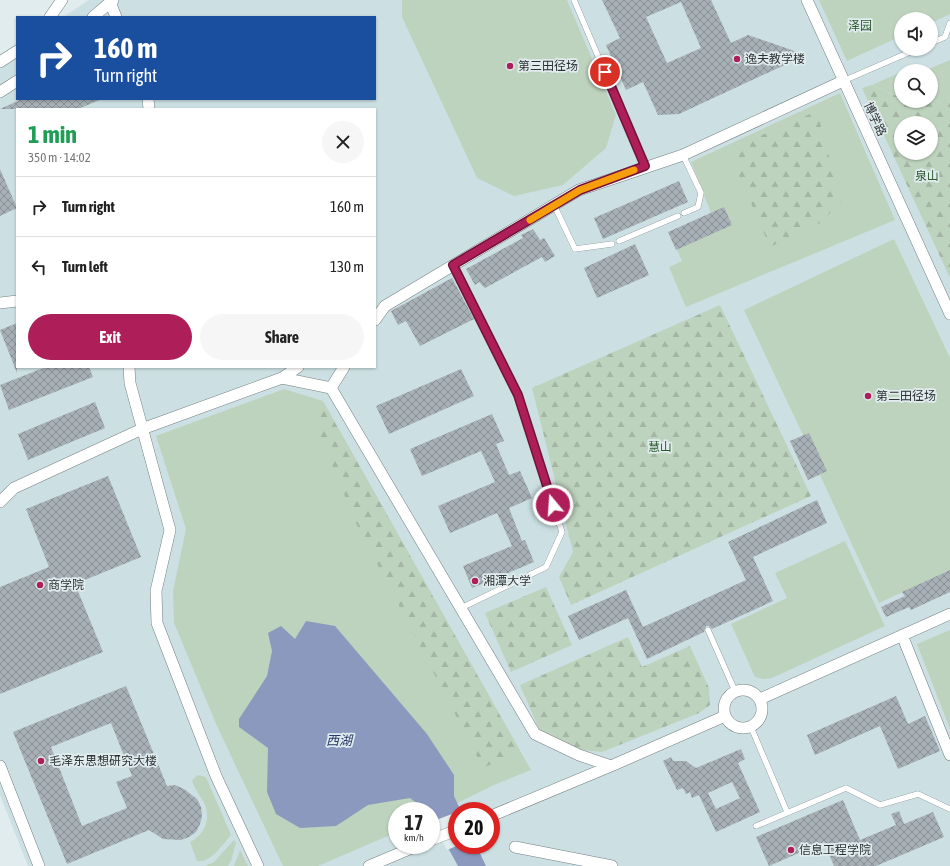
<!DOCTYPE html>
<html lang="en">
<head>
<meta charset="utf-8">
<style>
	:root { --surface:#fff; --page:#f6f6f6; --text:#222; --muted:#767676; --line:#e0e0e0; --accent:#ae1f59 }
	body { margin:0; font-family:"Asap Condensed","Noto Sans SC",sans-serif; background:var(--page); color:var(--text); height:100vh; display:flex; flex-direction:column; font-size:15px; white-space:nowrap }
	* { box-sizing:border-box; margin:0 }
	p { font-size:13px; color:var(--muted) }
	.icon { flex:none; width:22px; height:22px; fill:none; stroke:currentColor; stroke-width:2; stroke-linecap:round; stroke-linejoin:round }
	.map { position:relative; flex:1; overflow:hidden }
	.drawer { position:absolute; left:16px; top:108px; width:360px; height:260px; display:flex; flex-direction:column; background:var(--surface); border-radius:0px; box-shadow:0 1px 3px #0004 }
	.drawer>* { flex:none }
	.banner { position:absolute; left:16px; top:16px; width:360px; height:84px; border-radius:0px; box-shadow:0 1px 3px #0004; background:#1a4fa0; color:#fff; overflow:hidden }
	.controls { position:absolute; left:894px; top:12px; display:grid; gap:8px }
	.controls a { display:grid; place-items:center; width:44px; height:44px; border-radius:50%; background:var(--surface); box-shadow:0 1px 3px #0004; font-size:20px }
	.speed { position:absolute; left:388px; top:802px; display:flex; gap:8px; font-size:20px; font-weight:700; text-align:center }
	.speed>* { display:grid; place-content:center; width:52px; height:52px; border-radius:50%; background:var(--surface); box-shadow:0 1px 3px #0004; line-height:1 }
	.speed small { font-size:10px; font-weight:400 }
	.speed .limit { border:6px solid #d22; background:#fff; color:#111 }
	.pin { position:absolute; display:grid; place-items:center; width:34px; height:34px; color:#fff; margin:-17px; border:2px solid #fff; border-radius:50%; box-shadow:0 1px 4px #0007 }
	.me { position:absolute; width:44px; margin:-22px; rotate:342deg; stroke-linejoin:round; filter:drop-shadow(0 0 3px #0008) }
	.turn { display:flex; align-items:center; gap:14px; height:84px; padding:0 12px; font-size:18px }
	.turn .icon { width:52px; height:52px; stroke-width:2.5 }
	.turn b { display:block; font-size:28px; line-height:34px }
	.round { display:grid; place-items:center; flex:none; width:42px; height:42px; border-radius:21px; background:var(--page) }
	.headline { display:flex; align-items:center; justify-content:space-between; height:68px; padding:0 12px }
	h1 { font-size:24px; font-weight:700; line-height:30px; color:#1e9e55 }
	.button { display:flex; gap:8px; margin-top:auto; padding:8px 12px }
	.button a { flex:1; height:46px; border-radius:24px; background:var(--accent); color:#fff; font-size:16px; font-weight:700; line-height:46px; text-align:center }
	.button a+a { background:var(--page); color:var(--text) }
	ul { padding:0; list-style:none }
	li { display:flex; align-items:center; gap:12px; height:60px; padding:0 12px; border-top:1px solid var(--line) }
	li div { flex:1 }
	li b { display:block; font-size:15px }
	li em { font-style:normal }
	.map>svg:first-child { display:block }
</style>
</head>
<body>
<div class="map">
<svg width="950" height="866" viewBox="0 0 950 866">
	<defs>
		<pattern id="forest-firs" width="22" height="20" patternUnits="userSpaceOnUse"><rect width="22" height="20" fill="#bed3bd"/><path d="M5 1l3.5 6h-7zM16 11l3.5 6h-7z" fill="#a4b6a3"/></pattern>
		<pattern id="building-cross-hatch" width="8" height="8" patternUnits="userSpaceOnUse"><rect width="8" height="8" fill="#a7b0b6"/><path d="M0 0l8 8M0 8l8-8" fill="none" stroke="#889095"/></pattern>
	</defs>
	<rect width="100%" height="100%" fill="#e0ecee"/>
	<!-- built -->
	<path fill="#cce0e3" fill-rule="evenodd" d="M89,0H950V866H28L0,795V57L17,46V99H375V17H63ZM901,19H931V49H901ZM901,71H931V101H901ZM17,109H375V367H17ZM901,123H931V153H901ZM397,811H431V845H397ZM457,811H491V845H457Z"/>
	<!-- green -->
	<path fill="#bed3bd" d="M402,0H567L616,115L606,148L563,185L514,196L477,178L402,17Z
		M819,0H950V14L931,23V19H901V36L847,61Z
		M950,60V96L941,100H931V71H924Z
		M901,72V98L872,85Z
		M840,93L895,220L686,307L669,267L682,261L674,243L716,226L691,162Z
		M894,239L950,358V570L879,603L820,475L808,480L790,441L803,435L744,310Z
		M284,389L323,401L531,770L494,785L431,816V811H397V832L318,866H283L217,726L174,623L173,591L186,529L156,436Z
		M845,541L885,626L772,678L763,679L755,677L731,624L787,598L775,573Z
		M950,630V729L917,644Z
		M198,775L206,777L231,835C224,843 210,864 197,861L190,842C204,835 211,820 205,805C201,796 195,791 192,780Z
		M234,840L236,843L231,861L228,866H205L214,862Z
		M240,850L248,866H234Z"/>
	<!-- forest -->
	<path fill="url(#forest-firs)" fill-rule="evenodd" d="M872,85L901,98V101C918,101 934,103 950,96V278L862,88ZM901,123H931V153H901Z
		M817,111L841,202L820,223L770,247L728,150Z
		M720,305L811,496L571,605L559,577L573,552L532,388Z
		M325,405L520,751L483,768L355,521L310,410Z
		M546,587L572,645L511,672L485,613Z
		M628,637L642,667L690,646L709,688L710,705L699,713L602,752L581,750L539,729L520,685Z"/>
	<!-- water -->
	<path fill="#8c99bf" d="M306,621L335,626L427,734L454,775V796L461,811H457V845H476L486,866H458L431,817V811H427L410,798L368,805L336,826L300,828L276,814L267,792L268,748L239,727V719L267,676L272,651L268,633L281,626L295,639Z"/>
	<!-- pier -->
	<path fill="#e0ecee" d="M457,812V845H459L447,850L431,822Z"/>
	<!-- building -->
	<path fill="url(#building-cross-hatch)" fill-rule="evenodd" d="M602,0H711L731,43L748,35L806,55L679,114L658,115L643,82L626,90L606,45L620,38ZM681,2L701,48L667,63L646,17Z
		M22,99H102L78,109H0Z
		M0,169L17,208L0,216Z
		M679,181L688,202L603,239L594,218Z
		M724,207L732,225L676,250L668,232Z
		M533,229L540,240L544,238L555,256L545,262L542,257L485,288L479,282L475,285L466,269L523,238L521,235Z
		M635,244L649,275L597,298L584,268Z
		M452,278L474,319L420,346L406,321L398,325L391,311Z
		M17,323V373L0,330Z
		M46,367H89L93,377L9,410L0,385Z
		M461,369L474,396L389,434L376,406Z
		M95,402L105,428L28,460L18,434Z
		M492,414L504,441L496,444L509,475L520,471L532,498L509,508L522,541L525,540L534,562L472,588L463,566L512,546L497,513L450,533L438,506L495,482L481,451L422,476L410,449Z
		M809,433L827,471L808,480L790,441Z
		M108,476L141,557L75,584L103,652L0,694V587L49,567L26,509Z
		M817,500L827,523L753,557L773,601L712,629L709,626H706L704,632L647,659L628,618L579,640L568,616L626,590L643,627L746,580L728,542Z
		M950,570V592L911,610L909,607L886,617L881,607L905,596L902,592Z
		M126,686L167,786L175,785L184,789L197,799L201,807L202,816L200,824L196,832L189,837L181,840L163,839L149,830L67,864L13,732ZM111,723L132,776L116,782L127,808L82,826L51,747Z
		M896,696L908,724L925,716L940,751L898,769L880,726L815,755L807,735Z
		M741,749L745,759L738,763L760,812L716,832L699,795L692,798L690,792L686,794L683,788L677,790L663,761L671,757L673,761H686L696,768ZM732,782L740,798L716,809L708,793Z
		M843,800L860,840L896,825L891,814L899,811L904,824L933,812L944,837L876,866H834L824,842L769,866L756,837Z"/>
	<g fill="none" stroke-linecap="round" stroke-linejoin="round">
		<!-- service casing -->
		<g stroke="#747f80" stroke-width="6">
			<path id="service" d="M574,0L645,166
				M931,43L945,37L950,23
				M843,81L917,49
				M683,155L701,193L698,207L684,213
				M554,205L575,249L612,244
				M619,241L678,216
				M453,265L518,395L562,532L546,567L461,608
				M708,630L735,691
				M751,727L787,812
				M756,826L846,788L880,805L918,794L950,809"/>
		</g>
		<!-- minor casing -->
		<g stroke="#747f80" stroke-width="12">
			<path id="minor" d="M807,0L950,314
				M110,2L116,17
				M50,17L62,0
				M93,17L113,0
				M0,62L17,51
				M0,92L17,81
				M148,99L149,109
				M0,303L17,301
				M375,320L385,306L579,190L683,155L843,81
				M129,367L130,383L170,530L156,591L157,623L216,776L258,866
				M344,367L331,388L535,734L579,755L611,766L725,716
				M282,378L298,367
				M0,502L14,488L142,429L282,378L331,388
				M902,635L950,755
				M724 709a19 19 0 1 1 38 0a19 19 0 1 1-38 0Z
				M760,699L950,614
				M0,766L39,866
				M491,816L611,766
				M431,840L457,830
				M515,847L612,866
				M369,866L419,845"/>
		</g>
		<!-- service -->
		<use href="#service" stroke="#fff" stroke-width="5.5"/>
		<!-- minor -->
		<use href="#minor" stroke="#fff" stroke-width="11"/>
	</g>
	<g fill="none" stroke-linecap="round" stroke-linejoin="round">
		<!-- route casing -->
		<g stroke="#71143a" stroke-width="10">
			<path id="route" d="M553,505L518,395L453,265L580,190L645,166L605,72"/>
		</g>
		<!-- route -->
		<use href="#route" stroke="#ae1f59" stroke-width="7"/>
		<!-- slow -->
		<path stroke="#f59e0b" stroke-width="7" d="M530,220L580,190L634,170"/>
	</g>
	<!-- markers -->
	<g fill="#ae1f59" stroke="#e0ecee" stroke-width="1.5">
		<circle cx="737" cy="59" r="4"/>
		<circle cx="510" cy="66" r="4"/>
		<circle cx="868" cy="396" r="4"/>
		<circle cx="475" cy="581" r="4"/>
		<circle cx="40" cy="585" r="4"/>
		<circle cx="41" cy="761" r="4"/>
		<circle cx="791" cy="850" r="4"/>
	</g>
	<g text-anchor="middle" stroke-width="3.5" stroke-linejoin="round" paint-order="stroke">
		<!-- park labels -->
		<g font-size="12" fill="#2c5a2e" stroke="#e0ecee">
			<text x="860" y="30">泽园</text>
			<text x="927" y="180">泉山</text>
			<text x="660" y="451">慧山</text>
		</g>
		<!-- poi labels -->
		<g font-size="12" fill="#2d3132" stroke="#e0ecee" text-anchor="start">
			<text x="745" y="63">逸夫教学楼</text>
			<text x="518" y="70">第三田径场</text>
			<text x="876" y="400">第二田径场</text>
			<text x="483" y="585">湘潭大学</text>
			<text x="48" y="589">商学院</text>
			<text x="49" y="765">毛泽东思想研究大楼</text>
			<text x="799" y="854">信息工程学院</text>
		</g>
		<!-- street labels -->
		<g font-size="12" fill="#2d3132" stroke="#e0ecee">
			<text transform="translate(875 119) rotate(65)" y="4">博学路</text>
		</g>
		<!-- water labels -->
		<g font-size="13" font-style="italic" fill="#2a396a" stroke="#e0ecee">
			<text x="339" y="745">西湖</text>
		</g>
	</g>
</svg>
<div class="controls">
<a><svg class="icon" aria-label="sound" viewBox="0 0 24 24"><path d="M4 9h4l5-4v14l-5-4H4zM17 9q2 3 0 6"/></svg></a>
<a><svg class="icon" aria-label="search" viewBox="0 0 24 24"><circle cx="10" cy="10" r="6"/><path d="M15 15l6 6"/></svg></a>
<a><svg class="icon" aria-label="layers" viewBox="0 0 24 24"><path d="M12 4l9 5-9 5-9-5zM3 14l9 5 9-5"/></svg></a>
</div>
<div class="speed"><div>17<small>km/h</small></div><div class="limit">20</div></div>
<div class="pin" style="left:605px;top:72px;background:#d93025"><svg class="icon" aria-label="arrive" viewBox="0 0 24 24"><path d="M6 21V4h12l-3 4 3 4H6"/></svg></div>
<svg class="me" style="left:553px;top:505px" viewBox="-20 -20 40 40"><circle r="17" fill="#ae1f59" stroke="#fff" stroke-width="3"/><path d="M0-11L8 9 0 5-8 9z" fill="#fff"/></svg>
<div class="banner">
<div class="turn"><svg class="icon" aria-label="right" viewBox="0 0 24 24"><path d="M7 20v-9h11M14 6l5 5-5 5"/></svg><div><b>160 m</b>Turn right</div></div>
</div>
<section class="drawer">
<div class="headline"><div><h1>1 min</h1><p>350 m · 14:02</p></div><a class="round"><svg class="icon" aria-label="close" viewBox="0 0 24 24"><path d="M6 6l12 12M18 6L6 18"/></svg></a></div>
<ul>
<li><svg class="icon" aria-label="right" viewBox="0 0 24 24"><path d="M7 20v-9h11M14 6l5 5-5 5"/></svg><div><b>Turn right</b></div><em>160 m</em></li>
<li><svg class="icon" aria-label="left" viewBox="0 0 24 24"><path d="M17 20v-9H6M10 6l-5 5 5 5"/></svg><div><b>Turn left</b></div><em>130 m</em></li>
</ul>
<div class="button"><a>Exit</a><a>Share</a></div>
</section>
</div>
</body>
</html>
